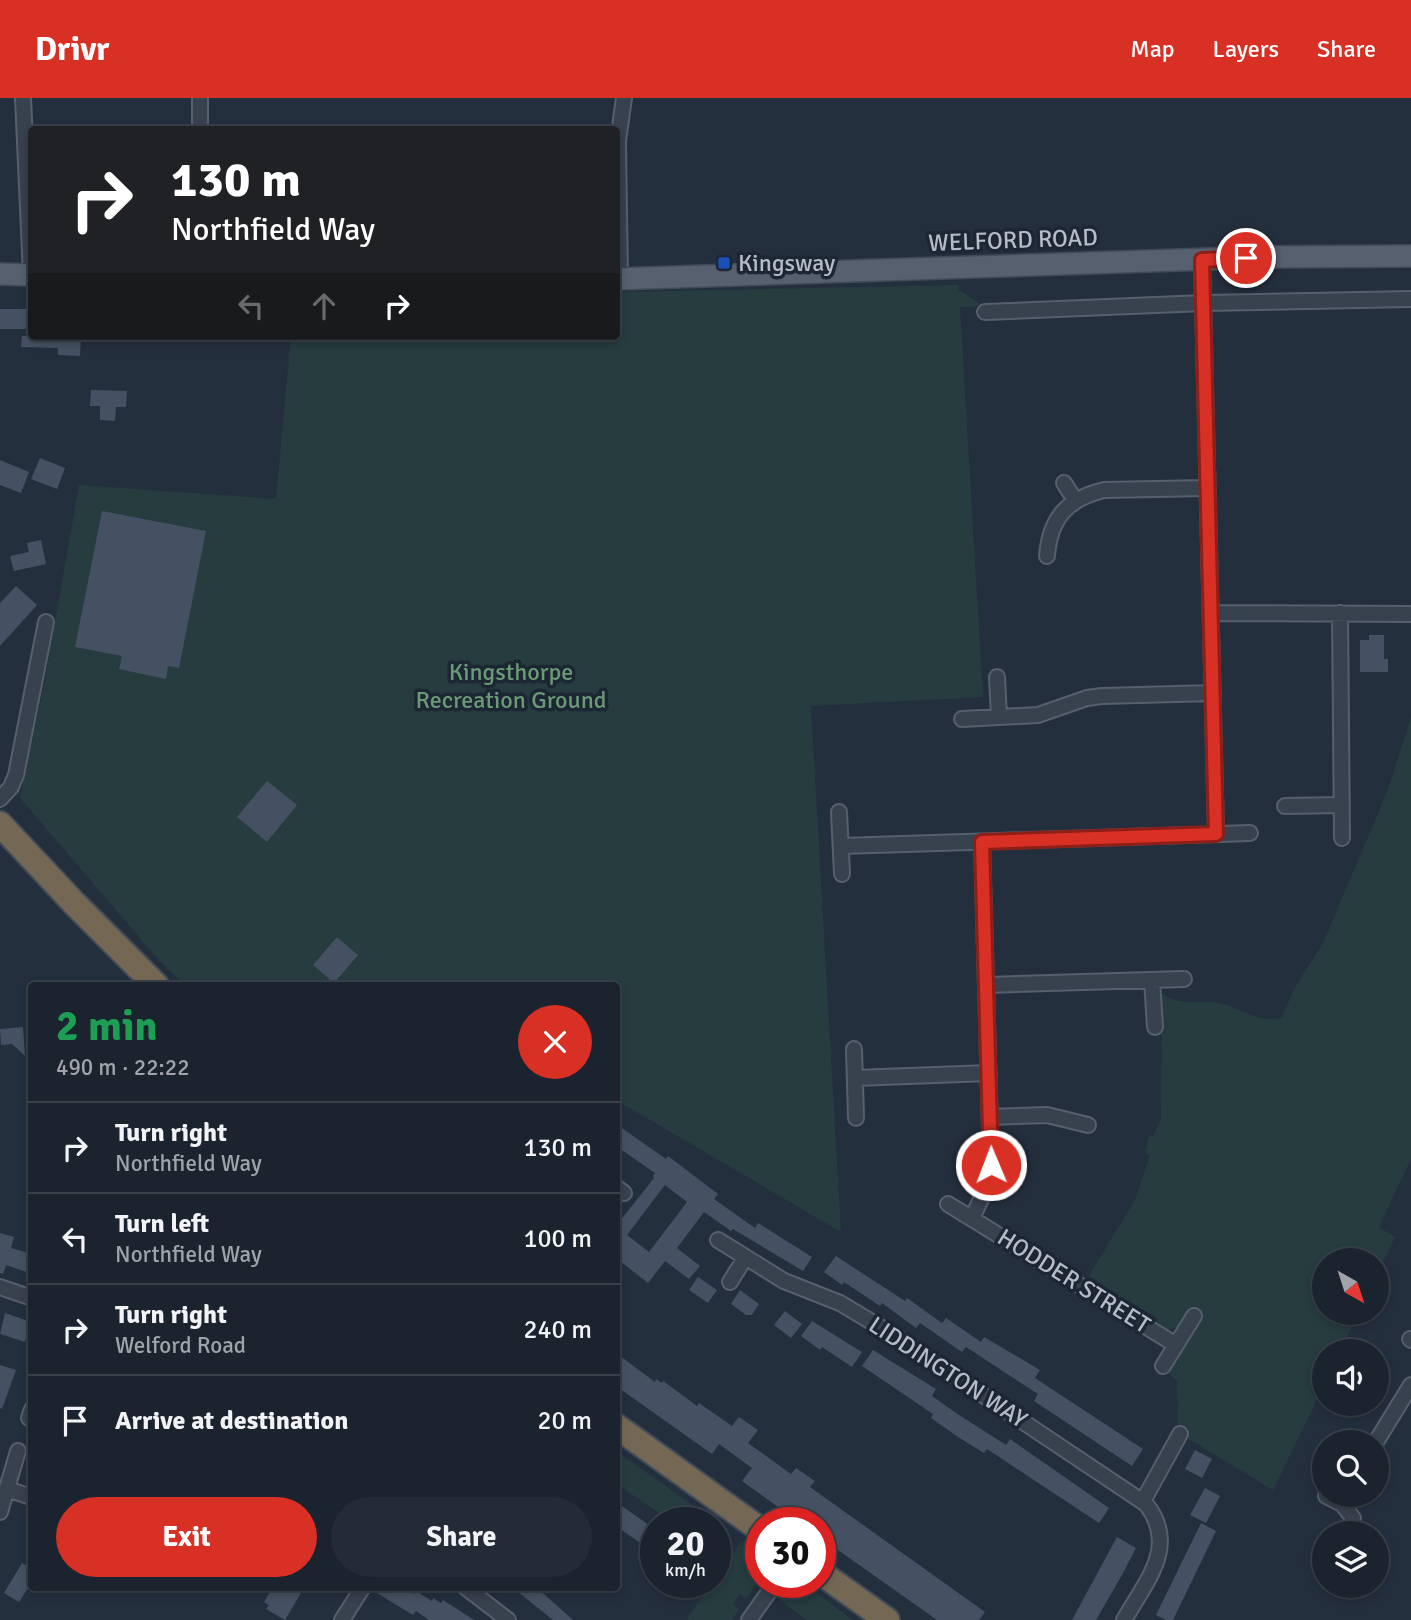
<!DOCTYPE html>
<html lang="en">
<head>
<meta charset="utf-8">
<style>
	:root { --surface:#1b232e; --page:#242b36; --text:#f1f3f6; --muted:#a0a4aa; --line:#39404a; --accent:#d93025 }
	body { margin:0; font-family:Signika,sans-serif; background:var(--page); color:var(--text); height:100vh; display:flex; flex-direction:column; font-size:26px; white-space:nowrap }
	* { box-sizing:border-box; margin:0 }
	p { font-size:23px; color:var(--muted) }
	.icon { flex:none; width:38px; height:38px; fill:none; stroke:currentColor; stroke-width:2; stroke-linecap:round; stroke-linejoin:round }
	.map { position:relative; flex:1; overflow:hidden }
	.side { position:absolute; left:28px; top:884px; width:592px; height:609px; display:flex; flex-direction:column; background:var(--surface); border-radius:7px; box-shadow:0 4px 10px #0003,0 0 0 2px var(--line) }
	.side>* { flex:none }
	.guide { position:absolute; left:28px; top:28px; width:592px; height:214px; border-radius:7px; box-shadow:0 4px 10px #0003,0 0 0 2px var(--line); background:#202124; color:#fff; overflow:hidden }
	.needle { width:46px; rotate:141deg }
	.tools { position:absolute; left:1312px; top:1150px; display:grid; gap:14px }
	.tools a { display:grid; place-items:center; width:77px; height:77px; border-radius:50%; background:var(--surface); box-shadow:0 4px 10px #0003,0 0 0 2px var(--line); font-size:35px }
	.speed { position:absolute; left:640px; top:1409px; display:flex; gap:14px; font-size:35px; font-weight:700; text-align:center }
	.speed>* { display:grid; place-content:center; width:91px; height:91px; border-radius:50%; background:var(--surface); box-shadow:0 4px 10px #0003,0 0 0 2px var(--line); line-height:1 }
	.speed small { font-size:18px; font-weight:400 }
	.speed .limit { border:10px solid #d22; background:#fff; color:#111 }
	.pin { position:absolute; display:grid; place-items:center; width:60px; height:60px; color:#fff; margin:-30px; border:4px solid #fff; border-radius:50%; box-shadow:0 2px 7px #0007 }
	.me { position:absolute; width:77px; margin:-38px; rotate:359deg; stroke-linejoin:round; filter:drop-shadow(0 0 5px #0008) }
	.turn { display:flex; align-items:center; gap:24px; height:147px; padding:0 28px; font-size:32px }
	.turn .icon { width:91px; height:91px; stroke-width:2.5 }
	.turn b { display:block; font-size:49px; line-height:60px }
	.lanes { display:flex; align-items:center; height:66px; padding:0 28px; background:#0003; justify-content:center; gap:35px; direction:ltr }
	.lanes .off { opacity:.35 }
	.round { display:grid; place-items:center; flex:none; width:74px; height:74px; border-radius:37px; background:var(--page) }
	.summary { display:flex; align-items:center; justify-content:space-between; height:119px; padding:0 28px }
	h1 { font-size:42px; font-weight:800; line-height:52px; color:#1e9e55 }
	.primary-button { display:flex; gap:14px; margin-top:auto; padding:14px 28px }
	.primary-button a { flex:1; height:80px; border-radius:42px; background:var(--accent); color:#fff; font-size:28px; font-weight:800; line-height:80px; text-align:center }
	.primary-button a+a { background:var(--page); color:var(--text) }
	ul { padding:0; list-style:none }
	li { display:flex; align-items:center; gap:21px; height:91px; padding:0 28px; border-top:2px solid var(--line) }
	li div { flex:1 }
	li b { display:block; font-size:26px }
	li em { font-style:normal }
	header { display:flex; align-items:center; gap:42px; box-sizing:border-box; height:98px; padding:0 35px; background:var(--accent); color:#fff }
	header strong { font-size:33px }
	nav { display:flex; gap:38px; margin-inline-start:auto; font-size:24px }
	.map>svg:first-child { display:block }
</style>
</head>
<body>
<header>
<strong>Drivr</strong>
<nav><a>Map</a><a>Layers</a><a>Share</a></nav>
</header>
<div class="map">
<svg width="1411" height="1522" viewBox="0 0 1411 1522">
	<rect width="100%" height="100%" fill="#242f3e"/>
	<!-- green -->
	<path fill="#263c3f" d="M958,187L959,192L983,208L960,209L983,599L811,608L841,1134L616,1002V887H185L163,867L20,700L45,581L79,387L276,401L291,238H616V194Z
		M1411,620V1061L1379,1129L1395,1139L1377,1177V1162H1325V1214L1359,1215L1340,1253H1325V1285L1273,1392L1176,1333L1178,1329L1177,1283L1166,1273L1201,1218L1191,1212L1179,1229L1166,1232L1160,1229L1157,1220L1132,1205L1123,1207L1095,1189L1097,1185L1088,1179L1135,1102L1150,1057L1145,1055L1149,1038H1153L1161,1021L1162,895C1181,910 1198,901 1220,905C1240,910 1262,927 1282,919L1294,891L1323,845L1387,694Z
		M616,1353L701,1413L693,1424H671L616,1385Z
		M742,1443L761,1456V1479L747,1500L740,1496L733,1506L739,1511L732,1522H690L687,1520L713,1484H716V1480Z
		M800,1487L810,1490L853,1522H807L779,1502L789,1491Z"/>
	<!-- building -->
	<path fill="#455162" fill-rule="evenodd" d="M0,211H32V231H0Z
		M22,238H81L80,258L58,257V250L21,249Z
		M91,292L127,293L126,309H116L115,323L100,322V308H90Z
		M40,360L65,370L57,391L31,381Z
		M0,362L29,374L21,395L0,387Z
		M102,413L206,433L179,570L168,568L166,581L119,571L122,558L75,549Z
		M41,442L46,466L14,473L10,458L29,454L27,445Z
		M16,488L37,507L0,548V505Z
		M1369,537H1384V561H1388V574H1360V542H1369Z
		M267,683L297,707L267,744L237,719Z
		M337,839L358,857L334,885L313,867Z
		M23,929L25,958L12,946L1,947L0,931Z
		M616,1026L666,1061L668,1058L718,1096L714,1101L755,1130L758,1125L812,1159L803,1173L733,1131L731,1133L704,1114L677,1150L700,1168L689,1181L665,1163L648,1185L616,1160V1128L654,1080L653,1078L655,1075L616,1048ZM665,1087L687,1104L649,1154L627,1137Z
		M0,1135L14,1139L11,1150L32,1156V1176L6,1167L3,1176L0,1175Z
		M836,1158L905,1203L907,1200L942,1225L946,1220L981,1244L984,1239L1040,1272L1035,1280L1143,1351L1132,1368L1034,1303L1038,1296L966,1249L962,1254L920,1225L916,1230L882,1205L880,1208L844,1184L842,1187L824,1174Z
		M698,1179L717,1192L708,1205L689,1192Z
		M740,1192L759,1206L752,1217H746L731,1206Z
		M785,1213L802,1226L791,1240L774,1227Z
		M5,1215L31,1224L25,1244L0,1236Z
		M812,1223L862,1254L852,1269L822,1249L820,1252L801,1238Z
		M873,1252L936,1291L932,1298L959,1317L1006,1347L1010,1341L1109,1410L1099,1425L987,1351L984,1355L958,1339L931,1320L933,1316L862,1268Z
		M616,1255L655,1284L656,1281L662,1285L663,1283L697,1308L699,1305L732,1328L739,1319L758,1332L748,1345L791,1376L796,1370L815,1383L810,1389L985,1514L979,1522H937L821,1440V1424H799L742,1383L752,1370L719,1346L712,1356L616,1288Z
		M0,1267L16,1272L2,1311L0,1310Z
		M1195,1352L1212,1361L1202,1380L1185,1371Z
		M1205,1390L1220,1398L1206,1425L1190,1417Z
		M616,1404L656,1432V1456L616,1428Z
		M1201,1425L1216,1433L1173,1522H1166L1156,1517Z
		M1117,1439L1136,1450L1122,1477L1096,1522H1072Z
		M22,1465L32,1471V1484L19,1504L4,1495Z
		M273,1489H292L301,1495L285,1522L266,1511L269,1507L264,1504Z
		M373,1489H403L414,1496L416,1493L432,1503L433,1500L441,1505L443,1502L474,1522H429L416,1513L413,1517L372,1492Z
		M512,1489H536L573,1522H553Z"/>
	<g fill="none" stroke-linecap="round" stroke-linejoin="round">
		<!-- street casing -->
		<g stroke="#565f6c" stroke-width="18">
			<path id="street" d="M23,0L31,177
				M200,0V32
				M1202,162L1216,736
				M620,181L618,43L624,0
				M985,214L1204,205L1411,201
				M1064,385L1075,402
				M1047,458C1050,420 1067,401 1104,392L1207,390
				M1212,515L1411,516
				M1340,515L1342,740
				M997,579L999,619
				M962,621L1038,617L1087,600L1102,598L1213,595
				M0,701L11,689L16,677L46,524
				M1285,708L1342,707
				M839,714L842,776
				M841,748L1250,735
				M1152,882L1155,929
				M987,887L1184,881
				M854,951L856,1020
				M855,980L989,975
				M990,1019L1047,1017L1088,1027
				M616,1089L624,1095
				M948,1106L1176,1247
				M972,1120L986,1091L991,1067L982,744
				M718,1142L784,1183L840,1205L895,1238L1146,1406C1179,1448 1146,1483 1124,1522
				M730,1184L745,1160
				M0,1189L32,1200
				M1410,1241L1411,1242
				M1163,1268L1194,1218
				M29,1320L32,1311
				M1376,1344L1411,1287
				M7,1391L31,1399
				M1326,1398L1342,1406L1353,1420
				M1143,1403L1180,1336
				M0,1414L18,1353
				M465,1489L508,1522
				M342,1522L363,1489
				M749,1522L776,1484"/>
		</g>
		<!-- primary casing -->
		<g stroke="#414a57" stroke-width="24">
			<path id="primary" d="M0,176L32,177
				M616,181L1268,159L1411,158"/>
		</g>
		<!-- highway casing -->
		<g stroke="#434c59" stroke-width="28">
			<path id="highway" d="M0,726L74,805L156,887
				M616,1328L761,1432
				M821,1475L887,1522"/>
		</g>
		<!-- street -->
		<use href="#street" stroke="#38414e" stroke-width="14"/>
		<!-- primary -->
		<use href="#primary" stroke="#56606e" stroke-width="21"/>
		<!-- highway -->
		<use href="#highway" stroke="#746855" stroke-width="24"/>
	</g>
	<g fill="none" stroke-linecap="round" stroke-linejoin="round">
		<!-- route casing -->
		<g stroke="#8d1f18" stroke-width="18">
			<path id="route" d="M991,1067L982,744L1216,736L1202,162L1246,160"/>
		</g>
		<!-- route -->
		<use href="#route" stroke="#d93025" stroke-width="12"/>
	</g>
	<!-- markers -->
	<rect fill="#1a4fb4" stroke="#1d2633" stroke-width="2.5" x="717" y="158" width="14" height="14" rx="3.5"/>
	<g text-anchor="middle" stroke-width="7" stroke-linejoin="round" paint-order="stroke">
		<!-- street labels -->
		<g font-size="24" fill="#b4bcc9" stroke="#1d2633">
			<text transform="translate(1013 142) rotate(-2)" y="8">WELFORD ROAD</text>
			<text transform="translate(1074 1183) rotate(32)" y="8">HODDER STREET</text>
			<text transform="translate(948 1274) rotate(33)" y="8">LIDDINGTON WAY</text>
		</g>
		<!-- poi labels -->
		<g font-size="24" fill="#b4bcc9" stroke="#1d2633" text-anchor="start">
			<text x="738" y="173">Kingsway</text>
		</g>
		<!-- park labels -->
		<g font-size="24" fill="#6b9a76" stroke="#1d2633">
			<text x="511" y="582">Kingsthorpe<tspan x="511" dy="28">Recreation Ground</tspan></text>
		</g>
	</g>
</svg>
<div class="tools">
<a><svg class="needle" viewBox="-14 -14 28 28"><path d="M0-13l5 13h-10z" fill="#e53935"/><path d="M0 13l5-13h-10z" fill="#a0a4aa"/></svg></a>
<a><svg class="icon" aria-label="sound" viewBox="0 0 24 24"><path d="M4 9h4l5-4v14l-5-4H4zM17 9q2 3 0 6"/></svg></a>
<a><svg class="icon" aria-label="search" viewBox="0 0 24 24"><circle cx="10" cy="10" r="6"/><path d="M15 15l6 6"/></svg></a>
<a><svg class="icon" aria-label="layers" viewBox="0 0 24 24"><path d="M12 4l9 5-9 5-9-5zM3 14l9 5 9-5"/></svg></a>
</div>
<div class="speed"><div>20<small>km/h</small></div><div class="limit">30</div></div>
<div class="pin" style="left:1246px;top:160px;background:#d93025"><svg class="icon" aria-label="arrive" viewBox="0 0 24 24"><path d="M6 21V4h12l-3 4 3 4H6"/></svg></div>
<svg class="me" style="left:991px;top:1067px" viewBox="-20 -20 40 40"><circle r="17" fill="#d93025" stroke="#fff" stroke-width="3"/><path d="M0-11L8 9 0 5-8 9z" fill="#fff"/></svg>
<div class="guide">
<div class="turn"><svg class="icon" aria-label="right" viewBox="0 0 24 24"><path d="M7 20v-9h11M14 6l5 5-5 5"/></svg><div><b>130 m</b>Northfield Way</div></div>
<div class="lanes"><svg class="icon off" aria-label="left" viewBox="0 0 24 24"><path d="M17 20v-9H6M10 6l-5 5 5 5"/></svg><svg class="icon off" aria-label="ahead" viewBox="0 0 24 24"><path d="M12 20V5M6 11l6-6 6 6"/></svg><svg class="icon" aria-label="right" viewBox="0 0 24 24"><path d="M7 20v-9h11M14 6l5 5-5 5"/></svg></div>
</div>
<section class="side">
<div class="summary"><div><h1>2 min</h1><p>490 m · 22:22</p></div><a class="round" style="background:#d93025;color:#fff"><svg class="icon" aria-label="close" viewBox="0 0 24 24"><path d="M6 6l12 12M18 6L6 18"/></svg></a></div>
<ul>
<li><svg class="icon" aria-label="right" viewBox="0 0 24 24"><path d="M7 20v-9h11M14 6l5 5-5 5"/></svg><div><b>Turn right</b><p>Northfield Way</p></div><em>130 m</em></li>
<li><svg class="icon" aria-label="left" viewBox="0 0 24 24"><path d="M17 20v-9H6M10 6l-5 5 5 5"/></svg><div><b>Turn left</b><p>Northfield Way</p></div><em>100 m</em></li>
<li><svg class="icon" aria-label="right" viewBox="0 0 24 24"><path d="M7 20v-9h11M14 6l5 5-5 5"/></svg><div><b>Turn right</b><p>Welford Road</p></div><em>240 m</em></li>
<li><svg class="icon" aria-label="arrive" viewBox="0 0 24 24"><path d="M6 21V4h12l-3 4 3 4H6"/></svg><div><b>Arrive at destination</b></div><em>20 m</em></li>
</ul>
<div class="primary-button"><a>Exit</a><a>Share</a></div>
</section>
</div>
</body>
</html>
